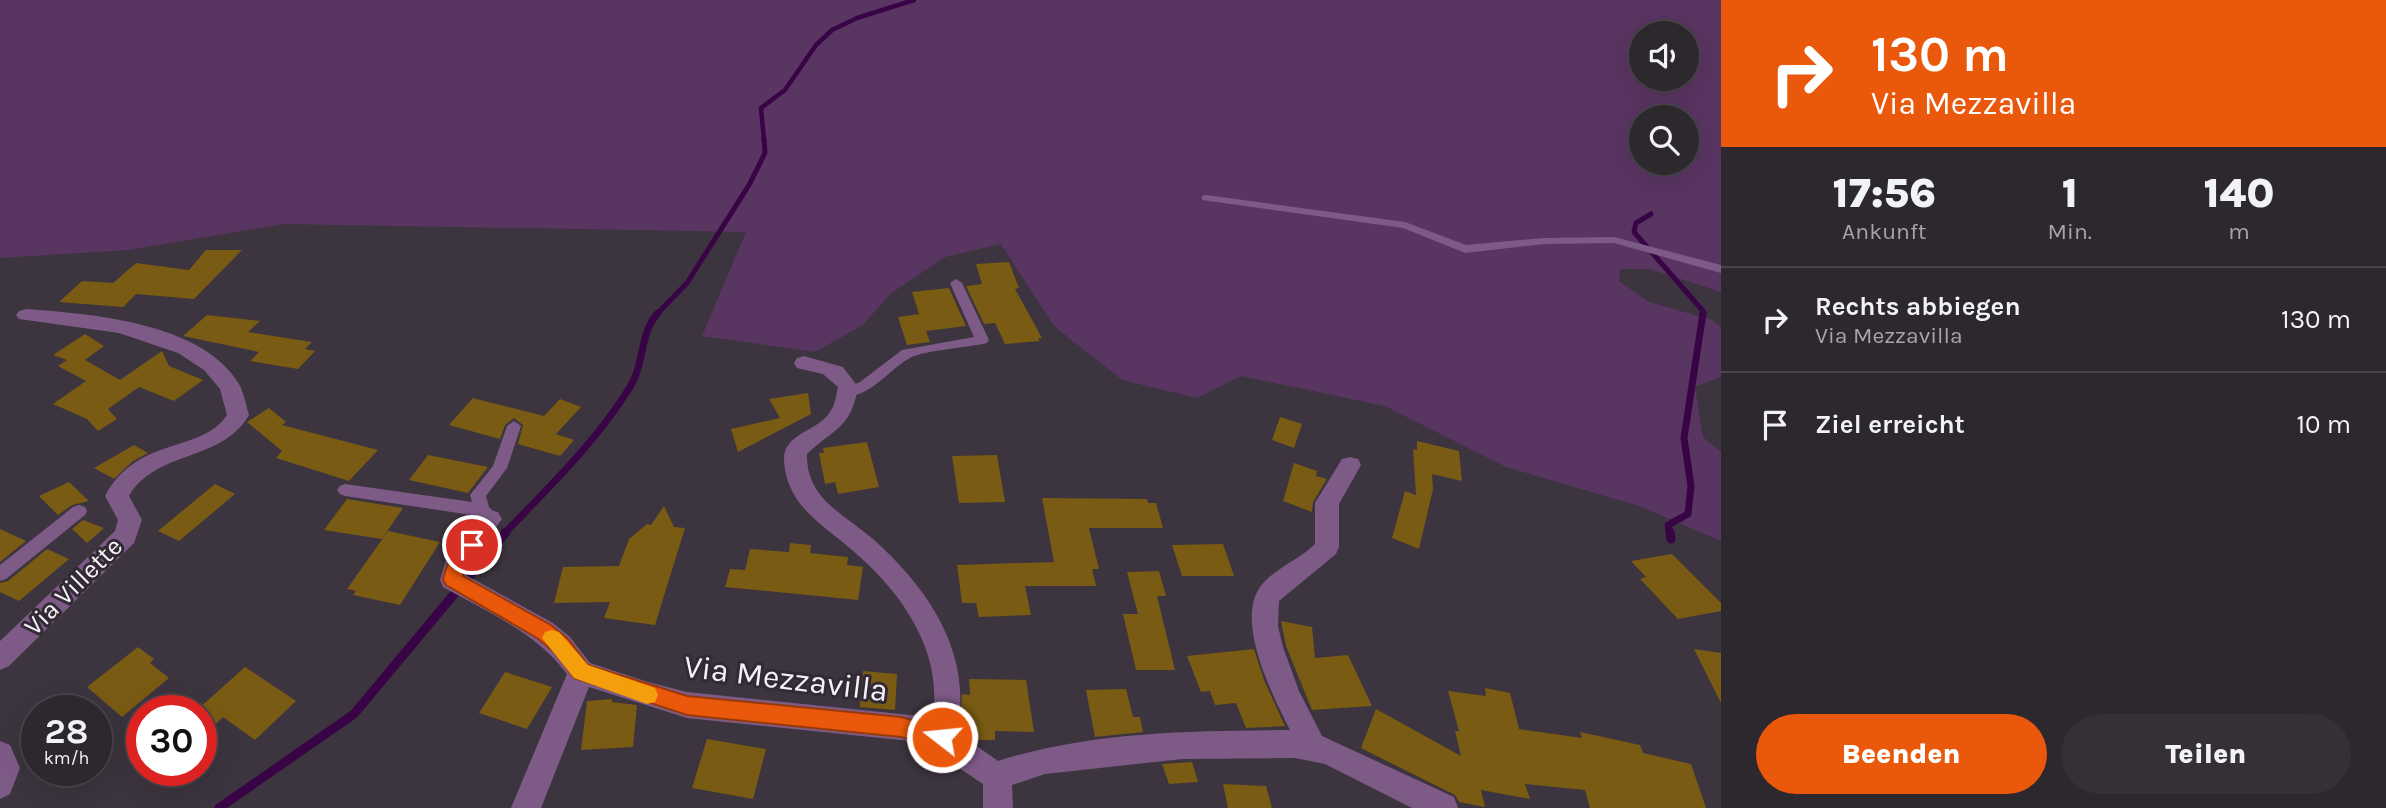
<!DOCTYPE html>
<html lang="de">
<head>
<meta charset="utf-8">
<style>
	:root { --surface:#2d272e; --page:#352f36; --text:#f1f3f6; --muted:#a7a5aa; --line:#48444a; --accent:#ea580c }
	body { margin:0; font-family:Karla,sans-serif; background:var(--page); color:var(--text); height:100vh; display:flex; flex-direction:column; font-size:26px; white-space:nowrap }
	* { box-sizing:border-box; margin:0 }
	p { font-size:23px; color:var(--muted) }
	.icon { flex:none; width:38px; height:38px; fill:none; stroke:currentColor; stroke-width:2; stroke-linecap:round; stroke-linejoin:round }
	.map { position:relative; flex:1; overflow:hidden }
	.sheet { display:flex; flex-direction:column; background:var(--surface); width:665px }
	.sheet>* { flex:none }
	.hud { background:#ea580c; color:#fff; overflow:hidden }
	.controls { position:absolute; left:1629px; top:21px; display:grid; gap:14px }
	.controls a { display:grid; place-items:center; width:70px; height:70px; border-radius:50%; background:var(--surface); box-shadow:0 7px 28px #0002,0 0 0 2px var(--line); font-size:35px }
	.speed { position:absolute; left:21px; top:695px; display:flex; gap:14px; font-size:35px; font-weight:700; text-align:center }
	.speed>* { display:grid; place-content:center; width:91px; height:91px; border-radius:50%; background:var(--surface); box-shadow:0 7px 28px #0002,0 0 0 2px var(--line); line-height:1 }
	.speed small { font-size:18px; font-weight:400 }
	.speed .limit { border:10px solid #d22; background:#fff; color:#111 }
	.pin { position:absolute; display:grid; place-items:center; width:60px; height:60px; color:#fff; margin:-30px; border:4px solid #fff; border-radius:50%; box-shadow:0 2px 7px #0007 }
	.me { position:absolute; width:77px; margin:-38px; rotate:286deg; stroke-linejoin:round; filter:drop-shadow(0 0 5px #0008) }
	.turn { display:flex; align-items:center; gap:24px; height:147px; padding:0 35px; font-size:32px }
	.turn .icon { width:91px; height:91px; stroke-width:2.5 }
	.turn b { display:block; font-size:49px; line-height:60px }
	.eta { display:flex; justify-content:space-evenly; align-items:center; height:119px; text-align:center }
	.eta b { font-size:42px; font-weight:800; line-height:49px }
	.cta { display:flex; gap:14px; margin-top:auto; padding:14px 35px }
	.cta a { flex:1; height:80px; border-radius:42px; background:var(--accent); color:#fff; font-size:28px; font-weight:800; line-height:80px; text-align:center }
	.cta a+a { background:var(--page); color:var(--text) }
	ul { padding:0; list-style:none }
	li { display:flex; align-items:center; gap:21px; height:105px; padding:0 35px; border-top:2px solid var(--line) }
	li div { flex:1 }
	li b { display:block; font-size:26px }
	li em { font-style:normal }
	main { display:flex; flex:1; min-height:0 }
	.map>svg:first-child { display:block }
</style>
</head>
<body>
<main>
<div class="map">
<svg width="1721" height="808" viewBox="0 0 1721 808">
	<rect width="100%" height="100%" fill="#3c343e"/>
	<!-- green -->
	<path fill="#593562" fill-rule="evenodd" d="M0,0H1721V292L1649,269H1620L1619,281L1649,302L1712,320L1721,327V377L1695,387L1703,437L1721,452V541L1639,506L1506,467L1385,406L1241,376L1197,398L1122,380L1054,326L1001,244L945,257L890,294L863,325L815,352L702,336L746,232L285,224L129,250L0,258ZM1642,33H1687V79H1642ZM1642,117H1687V163H1642Z"/>
	<g fill="none" stroke-linecap="round" stroke-linejoin="round">
		<!-- stream-far3 -->
		<path stroke="#390445" stroke-width="4.5" d="M764,140L761,108L785,90L816,45L832,30L857,18L914,0"/>
		<!-- stream-far2 -->
		<path stroke="#390445" stroke-width="5" d="M1651,214L1636,223L1634,232L1703,311L1702,315
			M656,315L687,283L749,185L765,153L764,139"/>
		<!-- stream-far1 -->
		<path stroke="#390445" stroke-width="7" d="M504,534C549,487 596,442 630,387C645,364 639,333 658,313
			M1670,534L1668,525L1688,514L1691,486L1684,438L1703,313"/>
		<!-- stream -->
		<path stroke="#390445" stroke-width="9" d="M1670,532L1671,539
			M219,808L354,714L506,532"/>
	</g>
	<!-- building -->
	<path fill="#795b13" d="M206,250H242L194,299L136,294L123,307L59,302L82,281L113,283L136,263L189,270Z
		M1009,262L1019,288L1015,289L1042,338H1038L1040,341L1005,344L995,323L984,324L966,286L982,284L976,264Z
		M949,288L966,326L926,331L930,342L907,345L898,317L919,314L912,292Z
		M207,315L260,321L248,332L312,342L305,349L315,351L298,369L250,361L259,352L183,336Z
		M85,334L104,346L85,360L120,380L162,351L169,366L203,380L174,401L139,387L108,409L117,419L98,431L87,419L53,404L86,381L58,366L67,360L53,355Z
		M808,393L811,414L738,452L731,429L780,418L769,399Z
		M473,398L544,416L560,399L581,407L556,434L574,440L560,456L518,444L523,425L514,418L505,425L500,439L449,425Z
		M269,408L286,422L282,425L378,450L349,481L276,458L282,451L247,422Z
		M1280,417L1302,424L1294,448L1272,440Z
		M1417,441L1459,451L1462,481L1432,474L1433,489L1419,549L1392,538L1405,491L1416,495L1413,449L1417,450Z
		M867,442L879,487L838,494L835,482L825,484L819,453H824L823,448Z
		M134,445L148,453L133,461L114,479L94,468Z
		M428,455L488,467L468,493L409,480Z
		M997,455L1005,502L959,503L952,456Z
		M1294,463L1317,471L1316,476L1327,479L1313,502L1312,512L1283,501Z
		M69,482L89,501L72,505L58,515L39,496Z
		M215,484L235,494L179,541L158,531Z
		M1042,498L1147,499L1148,503H1156L1163,528H1089L1099,569H1092L1096,586H1025L1031,615L979,617L976,603H962L957,565L1054,562Z
		M347,499L403,508L382,539L324,530Z
		M664,506L674,527L685,528L655,625L604,618L610,602L554,603L563,567L619,566L629,539L647,524L651,525Z
		M83,520L104,528L87,543L72,529Z
		M0,529L26,541L0,562Z
		M388,531L440,542L400,605L353,595L356,591L347,589Z
		M790,543L811,545L810,553L848,557L847,565L863,567L858,600L725,587L730,569L745,570L750,549L789,552Z
		M1223,544L1234,576H1182L1172,545Z
		M47,549L69,559L19,601L0,592V583L8,581Z
		M1672,554L1721,603V611L1678,619L1640,579L1646,577L1631,561Z
		M1159,571L1166,596H1157L1175,670H1136L1123,614H1138L1127,572Z
		M1281,621L1312,627L1315,658L1348,655L1372,706L1312,710L1286,646Z
		M138,647L154,659L150,663L169,678L122,717L87,687Z
		M1254,649L1264,680L1285,726L1246,728L1236,703L1215,705L1210,691L1201,692L1187,656Z
		M1694,649L1721,653V703Z
		M245,667L296,701L255,740L223,717L215,725L197,710Z
		M863,671L897,674L895,710L860,707Z
		M505,672L552,687L527,729L479,713Z
		M969,679L1026,680L1034,732L995,731V740H973L960,731L962,694L970,695Z
		M1485,688L1510,693L1519,729L1582,738L1580,732L1640,745L1643,753L1691,764L1706,808H1590L1585,790L1525,784L1530,799L1481,790L1485,807L1459,802L1455,795L1361,748L1376,709L1461,756L1455,731H1459L1448,691L1486,696Z
		M1126,689L1133,717H1140L1143,732L1095,737L1086,690Z
		M612,699V702L637,705L633,747L581,750L587,701Z
		M707,739L766,749L753,799L692,788Z
		M1192,762L1198,782L1169,784L1162,764Z
		M1223,784L1266,786L1272,808H1228Z"/>
	<g fill="none" stroke-linecap="round" stroke-linejoin="round">
		<!-- lane -->
		<path fill="#7e5b87" fill-rule="evenodd" d="M1206,195L1405,222L1466,245L1544,238L1614,237L1721,265V273L1614,243L1544,244L1465,253L1403,228L1202,200V196Z
			M956,279L962,283L989,340L987,343C967,348 924,350 910,358C890,368 868,401 843,395L841,392L843,389L860,382L902,350L974,337L950,283Z
			M514,421L521,426L507,468L486,496L489,507L497,515L495,519L489,521L478,516L345,496L340,494L337,490L340,486L345,484L472,502L470,495L493,466L507,426Z
			M79,505L85,507L87,511L85,515L6,579L0,581V565L73,507Z"/>
		<!-- street -->
		<path fill="#7e5b87" fill-rule="evenodd" d="M26,309C91,314 202,322 239,384C244,393 246,405 249,415C221,463 157,449 129,496L142,520L134,543L9,666L0,670V641L115,531L118,520L105,496C138,435 201,454 227,415L220,389L204,370L178,353L119,333L19,319L16,315L19,311Z
			M804,356L843,367L858,387C851,429 834,428 807,454C806,499 844,514 873,539C930,590 973,654 957,732L998,761C1092,731 1192,731 1290,730C1273,696 1235,623 1260,587C1273,569 1299,560 1315,544V503L1342,459L1350,457L1358,459L1361,465L1339,504V547L1336,554L1279,601L1278,626L1283,647L1299,691L1322,736L1454,797L1458,808H1412L1325,764L1295,758L1182,759L1045,774L1012,785L1013,808H983V784L920,742L687,718L589,687L541,808H511L567,674C536,632 487,612 443,587L440,580L447,557L482,512L490,510L498,512L502,519L467,567L466,575L553,623L570,637L590,663L648,682L687,692L920,716L932,720C945,653 901,591 852,550C822,524 786,505 784,460C783,433 819,431 830,412C835,405 836,396 838,387L823,374L797,368L794,363L797,358Z
			M0,741L10,745L20,768L10,794L0,799Z"/>
	</g>
	<!-- route -->
	<path fill="#ea580c" stroke="#983908" stroke-width="2" d="M472,537L481,545L465,567L463,576L551,625L568,639L588,665L687,696L901,717L949,730L953,737L949,744L942,747L901,737L687,715L574,678L554,652L537,638L446,585L443,580C447,563 454,543 472,537Z"/>
	<!-- slow -->
	<path fill="#f59e0b" d="M552,630L559,632L588,665L655,688L658,695L655,702L647,704L574,678L542,638L545,632Z"/>
	<g text-anchor="middle" stroke-width="6" stroke-linejoin="round" paint-order="stroke">
		<!-- street labels -->
		<g font-size="26" fill="#f7f2f9" stroke="#322a34">
			<text transform="translate(73 586) rotate(-45)" y="9">Via Villette</text>
		</g>
		<!-- near-street labels -->
		<g font-size="32" fill="#f7f2f9" stroke="#322a34">
			<text transform="translate(786 678) rotate(7)" y="11">Via Mezzavilla</text>
		</g>
	</g>
</svg>
<div class="controls">
<a><svg class="icon" aria-label="sound" viewBox="0 0 24 24"><path d="M4 9h4l5-4v14l-5-4H4zM17 9q2 3 0 6"/></svg></a>
<a><svg class="icon" aria-label="search" viewBox="0 0 24 24"><circle cx="10" cy="10" r="6"/><path d="M15 15l6 6"/></svg></a>
</div>
<div class="speed"><div>28<small>km/h</small></div><div class="limit">30</div></div>
<div class="pin" style="left:472px;top:545px;background:#d93025"><svg class="icon" aria-label="arrive" viewBox="0 0 24 24"><path d="M6 21V4h12l-3 4 3 4H6"/></svg></div>
<svg class="me" style="left:942px;top:737px" viewBox="-20 -20 40 40"><circle r="17" fill="#ea580c" stroke="#fff" stroke-width="3"/><path d="M0-11L8 9 0 5-8 9z" fill="#fff"/></svg>
</div>
<section class="sheet">
<div class="hud">
<div class="turn"><svg class="icon" aria-label="right" viewBox="0 0 24 24"><path d="M7 20v-9h11M14 6l5 5-5 5"/></svg><div><b>130 m</b>Via Mezzavilla</div></div>
</div>
<div class="eta">
<div><b>17:56</b><p>Ankunft</p></div>
<div><b>1</b><p>Min.</p></div>
<div><b>140</b><p>m</p></div>
</div>
<ul>
<li><svg class="icon" aria-label="right" viewBox="0 0 24 24"><path d="M7 20v-9h11M14 6l5 5-5 5"/></svg><div><b>Rechts abbiegen</b><p>Via Mezzavilla</p></div><em>130 m</em></li>
<li><svg class="icon" aria-label="arrive" viewBox="0 0 24 24"><path d="M6 21V4h12l-3 4 3 4H6"/></svg><div><b>Ziel erreicht</b></div><em>10 m</em></li>
</ul>
<div class="cta"><a>Beenden</a><a>Teilen</a></div>
</section>
</main>
</body>
</html>
